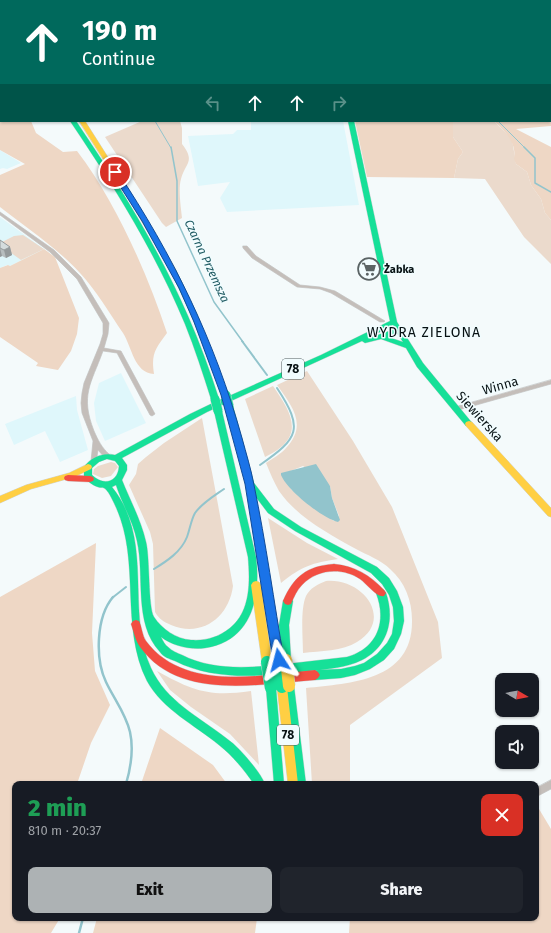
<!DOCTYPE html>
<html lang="en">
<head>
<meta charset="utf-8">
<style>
	:root { --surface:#171b24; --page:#20242c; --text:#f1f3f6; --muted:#9ea1a6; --accent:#adb2b4 }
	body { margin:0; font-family:"Fira Sans",sans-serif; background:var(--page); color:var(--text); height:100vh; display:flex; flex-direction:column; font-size:15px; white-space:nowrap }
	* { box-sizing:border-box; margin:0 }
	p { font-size:13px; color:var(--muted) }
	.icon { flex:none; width:22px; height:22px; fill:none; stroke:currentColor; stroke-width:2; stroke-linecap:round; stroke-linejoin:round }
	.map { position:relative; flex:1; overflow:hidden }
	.panel { position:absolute; left:12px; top:781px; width:527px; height:140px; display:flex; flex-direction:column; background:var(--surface); border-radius:8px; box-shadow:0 1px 3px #0004 }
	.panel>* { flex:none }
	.hud { position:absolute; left:0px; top:0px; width:551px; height:122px; box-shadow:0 1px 3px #0004; background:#00695c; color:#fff; overflow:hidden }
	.needle { width:26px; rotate:100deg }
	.buttons { position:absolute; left:495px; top:673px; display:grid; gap:8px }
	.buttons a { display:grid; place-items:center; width:44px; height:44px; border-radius:8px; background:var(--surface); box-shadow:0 1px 3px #0004; font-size:20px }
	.pin { position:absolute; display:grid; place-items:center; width:34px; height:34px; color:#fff; margin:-17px; border:2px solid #fff; border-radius:50%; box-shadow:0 1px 4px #0007 }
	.me { position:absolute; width:44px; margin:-22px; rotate:351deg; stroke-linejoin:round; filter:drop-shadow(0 0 3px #0008) }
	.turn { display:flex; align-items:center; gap:14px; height:84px; padding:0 16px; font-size:18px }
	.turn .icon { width:52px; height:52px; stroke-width:2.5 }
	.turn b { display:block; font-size:28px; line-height:34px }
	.lanes { display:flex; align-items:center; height:38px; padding:0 16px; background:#0003; justify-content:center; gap:20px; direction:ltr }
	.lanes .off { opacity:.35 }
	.round { display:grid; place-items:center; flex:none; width:42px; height:42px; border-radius:8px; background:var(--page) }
	.head { display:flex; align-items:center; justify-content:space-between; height:68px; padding:0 16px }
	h1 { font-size:24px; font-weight:800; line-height:30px; color:#1e9e55 }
	.primary-button { display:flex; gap:8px; margin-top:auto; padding:8px 16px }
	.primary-button a { flex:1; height:46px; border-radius:8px; background:var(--accent); color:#111; font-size:16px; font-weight:800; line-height:46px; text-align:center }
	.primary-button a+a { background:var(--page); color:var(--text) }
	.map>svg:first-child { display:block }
</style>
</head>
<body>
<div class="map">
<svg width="551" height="933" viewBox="0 0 551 933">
	<rect width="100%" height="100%" fill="#f4fafb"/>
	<!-- built -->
	<path fill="#dff7fb" d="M251,121H343L359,205L227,212L220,198L230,182L198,186L188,136L233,134L237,130H251Z
		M0,150L21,163L7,169L3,168L0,169Z
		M0,217L44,249L10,266L7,265L0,268Z
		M121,373L146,423L105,441L96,421L94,403L99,383Z
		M76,396L77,410L88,450L60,462L45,431L14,445L5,424Z"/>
	<!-- green -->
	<path fill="#ebdacc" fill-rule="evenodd" d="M142,121H180L182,128V144C196,162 185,163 181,179C178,189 181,208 182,218L166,227L162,223L105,137Z
		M453,121H494L512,139L516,164L527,172L531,185L541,199L545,213L551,220V264L524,237L485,179L454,178L458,159L463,152L453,137Z
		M23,235L44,249L21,260L0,245V243L14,236Z
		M307,371L353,441L392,507L438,622L442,658L350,725V784H312L306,688C351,683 413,681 412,620C412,601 405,582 390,569C381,560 367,555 356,549C329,534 297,517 279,491C274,482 270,473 266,463C273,458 281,454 286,448C308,425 292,406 277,385ZM303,466L330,486L332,498L339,516L334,521L305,501L291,489L288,472Z
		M273,386C294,416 305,438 265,457L245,399Z
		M202,418L233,586C229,617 202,638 171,625C164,622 159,619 155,612L153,544L150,532L129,485L136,474L138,464L146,457L164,443Z
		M111,462L115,463L118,467L111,476L102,478L93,474L94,469L98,466Z
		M268,518L307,543L338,559C312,563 302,566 281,583Z
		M326,581C364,578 394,620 357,642C343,651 320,651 303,653C303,638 300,610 306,596C310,588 318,584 326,581Z
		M157,671C193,691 209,697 251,691L259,765L230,734L191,707L170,690Z"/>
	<!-- forest -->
	<path fill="#eed7c5" d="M0,78L1,121H31L36,133L63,152L77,151C116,202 147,273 167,333C155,349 151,354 154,374C134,373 132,347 123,333C110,314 96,290 80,273C57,248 27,228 0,207V175L25,164L0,150Z
		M550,102L551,126L516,129L551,147V220L545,213L541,199L531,185L527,172L516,164L514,159C517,143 505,131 494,121H550Z
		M355,121H453V137L463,152L458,159L454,178L367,177Z
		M44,249L55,257L79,318L77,334L71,351L58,370L36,366L38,363L0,337V268L8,265L10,266Z
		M96,543L92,633L95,671L110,705L91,743L77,784H15V918H60L51,933H0V597Z
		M160,728L213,765L227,784H141Z
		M536,804L551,829V933H349L350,918H536Z
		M97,918H257L255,933H93Z"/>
	<!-- water -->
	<path fill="#92c4cc" d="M316,464L330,486L332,498L340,520L338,522C322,518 287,490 281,475V473Z"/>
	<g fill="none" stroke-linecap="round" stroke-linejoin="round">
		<!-- stream-far3 -->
		<path stroke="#92c4cc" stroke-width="1" d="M155,121L171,148
			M498,121L525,148"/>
		<!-- stream-far2 -->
		<path stroke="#92c4cc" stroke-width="1.5" d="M171,147L177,181V221L214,302L243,342
			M524,147L535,158V183L551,192"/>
		<!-- stream-far1 -->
		<path stroke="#92c4cc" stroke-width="2" d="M242,341L267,375
			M260,465C299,438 304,429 277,388
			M154,569C167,561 181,552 187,537C190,529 191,520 195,513C202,503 214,496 224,489
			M112,598L126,587"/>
		<!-- stream -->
		<path stroke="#92c4cc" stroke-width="2.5" d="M113,597C96,617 95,659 106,682C114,699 126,714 130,732C134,750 131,767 126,784
			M79,933L83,918"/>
		<!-- street casing -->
		<g stroke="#cfd4d5" stroke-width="1">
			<path id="street" d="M218,0H222L223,1H219Z
				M535,0H539L540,1H536Z
				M550,13H551V16H550Z
				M550,26H551V28H550Z
				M550,63H551V66H550Z
				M0,212L54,250L81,277L109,323L108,334L104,348L121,351L155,414L152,416L150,415L117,353L103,351C91,384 80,395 94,431C98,440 102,448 109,454L110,456L109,458H105L98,450L96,463H94L91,461L93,441L82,413L81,403L82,393L84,383L100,344L103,334V323L77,279L50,252L0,215Z
				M243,246H247L256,256L300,285L320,287L335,291L385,321L384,322H380L331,293L320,289L297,287L252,258L243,248Z
				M551,380V384L455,411L452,409L455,407Z
				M551,780V789L536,797V788Z"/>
		</g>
		<!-- fast casing -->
		<g stroke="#cfd4d5" stroke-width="1">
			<path id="fast" d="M70,121H76C118,183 158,247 188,316C200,343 210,371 219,399L218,401L225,397L222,395L191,314L170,270L171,269L173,268L176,270L197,314L229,396L321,355L390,321L348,121H354L397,322L423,363L473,424L472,426H466L417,367L406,348L381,339L365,343L362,341L207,412L122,458L127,465V470L122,480C130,500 141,520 146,542C150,557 148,608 154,617C162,629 176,639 191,640C206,641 219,637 230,628C251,611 250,581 248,557L214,411L218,408L222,411L256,557C261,597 252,641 205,648C190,650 173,646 161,637C163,641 165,645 168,647C172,651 177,653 182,655C213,671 251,668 286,664L283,663L281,660L279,625L283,601L285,598L288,597L291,598L293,601L289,625L291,660L289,663L286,664L347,657C378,648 387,621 376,593L378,590L381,589L384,590L386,593C395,619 388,647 362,660C346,668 327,669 309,671C264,676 217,682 175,661C170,659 163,657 160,652C133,623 145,576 137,541C133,521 122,504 116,485L112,487C155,540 125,611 151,668C166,701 199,717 226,738C236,745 244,754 252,764C257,770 262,777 265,784H254C244,770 233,756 219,745C195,725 163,710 147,681C119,625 142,559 114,503C112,499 108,490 104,488C102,487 100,488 98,487C92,485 87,481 84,476V467C91,457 103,452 115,455L190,414L217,401H212L211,399C203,374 195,349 185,324C155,252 114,186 70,121ZM393,325L395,329L369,338ZM397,333L403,342L388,337ZM107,459L115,461L119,466C118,483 103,486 92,475V468L99,462Z
				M229,403L233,406L254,483L274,509L301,527L377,567L389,578L397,591L403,607L404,621L401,634L394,649L384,660L370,669L355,675L341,678L315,680L312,678L310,675L312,672L315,670L341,669L355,666L364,663L377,654L387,643L392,634L394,621L393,607L389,595L382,584L371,573L295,531L268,513L246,484L225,406Z
				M289,681L292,683L294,686L306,784H296L284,686L286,683Z
				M271,683L274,685L276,688L284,784H274L266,688L268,685Z"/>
		</g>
		<!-- slow casing -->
		<g stroke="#cfd4d5" stroke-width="1">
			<path id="slow" d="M79,121H85L137,203L176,270L175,271L173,272L170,270L131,203Z
				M469,421L472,422L551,508V517L548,516L466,426L465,424L466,422Z
				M88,464L91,465L92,467L91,469L74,477L31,489L0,503V496L26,485L69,473Z
				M250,482L253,483L254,485L284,660L282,663L279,664L276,663L274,660L246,485L247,483Z
				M256,581L259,582L261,585L272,662L270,665L267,666L264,665L262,662L251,585L253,582Z
				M282,682L285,684L287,687L298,784H288L277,687L279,684Z"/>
		</g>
		<!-- jam casing -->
		<g stroke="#cfd4d5" stroke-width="1">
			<path id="jam" d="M0,4H1V7H0Z
				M68,475L90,476L93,477L94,479L93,481L90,482L68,481L65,480L64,478L65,476Z
				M334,564C355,566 370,575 384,590L386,593L384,596C377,598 367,584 360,579C342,567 317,569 302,585C297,590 294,597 291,604L288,605L285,604L283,601C294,576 307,566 334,564Z
				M136,620L139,621C142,627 142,635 146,641C184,692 261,675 315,670L318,672L320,675L318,678L315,680C258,684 179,701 140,647C135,640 134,632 131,624L133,621Z"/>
		</g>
		<!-- street -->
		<use href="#street" fill="#c4beba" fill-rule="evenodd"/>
		<!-- fast -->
		<use href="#fast" fill="#16e098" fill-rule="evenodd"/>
		<!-- slow -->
		<use href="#slow" fill="#ffcf43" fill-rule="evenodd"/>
		<!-- jam -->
		<use href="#jam" fill="#f24e42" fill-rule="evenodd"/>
		<!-- fast-bridge-far1 casing -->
		<g stroke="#cfd4d5" stroke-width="10" stroke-linecap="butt">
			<path id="fast-bridge-far1" d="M226,395L229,406
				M215,399L218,411"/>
		</g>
		<!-- fast-bridge casing -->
		<g stroke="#cfd4d5" stroke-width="13" stroke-linecap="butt">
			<path id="fast-bridge" d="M279,660L282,687
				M267,662L271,688"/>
		</g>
		<!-- slow-bridge casing -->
		<g stroke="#cfd4d5" stroke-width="13" stroke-linecap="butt">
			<path id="slow-bridge" d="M286,660L289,686"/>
		</g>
		<!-- fast-bridge-far1 -->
		<use href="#fast-bridge-far1" stroke="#16e098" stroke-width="9"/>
		<!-- fast-bridge -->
		<use href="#fast-bridge" stroke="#16e098" stroke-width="12"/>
		<!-- slow-bridge -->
		<use href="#slow-bridge" stroke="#ffcf43" stroke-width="12"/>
	</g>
	<!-- wall -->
	<path fill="#b6bdbe" d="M0,240L10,247L12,255L6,258L2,256L0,257Z"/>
	<!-- shaded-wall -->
	<path fill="#949a9b" d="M10,247L12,255L6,258L4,250Z
		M0,248L2,256L0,257Z"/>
	<!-- building -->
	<path fill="#d4dcdd" stroke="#949a9b" d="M0,240L10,247L4,250L0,248Z"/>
	<!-- route -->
	<path fill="#1a73e8" stroke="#114b97" d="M112,171H117C173,255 215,341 242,438C246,453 251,469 254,485C266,543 274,602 284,660L282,664L279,665L275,664L273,660L245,484L221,395L194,322L179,288L142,221L111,172Z"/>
	<!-- icons -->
	<defs>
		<g id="supermarket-ring" transform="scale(1.15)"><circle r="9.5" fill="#f1fcfe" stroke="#5a6364" stroke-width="1.5"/><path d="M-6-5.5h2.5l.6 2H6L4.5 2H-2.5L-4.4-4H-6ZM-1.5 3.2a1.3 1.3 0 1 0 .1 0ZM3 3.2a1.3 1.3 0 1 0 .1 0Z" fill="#5a6364"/></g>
	</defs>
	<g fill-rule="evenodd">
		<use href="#supermarket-ring" x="369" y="269"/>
	</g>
	<g text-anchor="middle" stroke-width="3" stroke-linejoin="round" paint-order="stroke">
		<!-- far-poi labels -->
		<g font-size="11" font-weight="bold" fill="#071113" stroke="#f1fcfe" text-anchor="start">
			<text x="384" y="273">Żabka</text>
		</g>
		<!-- far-water labels -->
		<g font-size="12" font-style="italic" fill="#215c64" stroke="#f1fcfe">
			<text transform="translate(207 261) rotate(65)" y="4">Czarna Przemsza</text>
		</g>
		<!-- shield labels -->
		<g fill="#f1fcfe" stroke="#4d585a" stroke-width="1">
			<rect x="282" y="359" width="22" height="20" rx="3"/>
			<rect x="277" y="725" width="22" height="20" rx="3"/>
		</g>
		<g font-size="12" font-weight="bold" fill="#071113">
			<text x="293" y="373">78</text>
			<text x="288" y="739">78</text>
		</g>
		<!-- street labels -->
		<g font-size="13" fill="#071113" stroke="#f1fcfe">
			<text transform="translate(500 385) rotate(-16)" y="5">Winna</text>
			<text transform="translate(480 416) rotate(48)" y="5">Siewierska</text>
		</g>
		<!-- neighbourhood labels -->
		<g font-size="14" letter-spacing="1" fill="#071113" stroke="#f1fcfe">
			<text x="424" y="337">WYDRA ZIELONA</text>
		</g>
	</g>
</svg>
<div class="buttons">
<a><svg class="needle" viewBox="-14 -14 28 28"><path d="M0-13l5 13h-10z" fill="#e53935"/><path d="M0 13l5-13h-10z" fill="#9ea1a6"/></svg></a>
<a><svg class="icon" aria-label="sound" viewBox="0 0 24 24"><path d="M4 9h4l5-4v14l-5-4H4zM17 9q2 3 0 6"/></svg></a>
</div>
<div class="pin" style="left:115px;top:172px;background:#d93025"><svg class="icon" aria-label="arrive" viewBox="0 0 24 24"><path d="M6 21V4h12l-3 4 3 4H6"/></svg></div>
<svg class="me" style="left:279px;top:660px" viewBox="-20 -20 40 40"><path d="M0-17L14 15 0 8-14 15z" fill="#1a73e8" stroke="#fff" stroke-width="4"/></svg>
<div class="hud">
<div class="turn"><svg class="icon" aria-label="ahead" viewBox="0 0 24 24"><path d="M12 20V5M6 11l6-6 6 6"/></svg><div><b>190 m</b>Continue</div></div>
<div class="lanes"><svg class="icon off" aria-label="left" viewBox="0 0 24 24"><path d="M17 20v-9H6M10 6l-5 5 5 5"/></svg><svg class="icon" aria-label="ahead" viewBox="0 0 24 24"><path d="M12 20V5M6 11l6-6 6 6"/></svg><svg class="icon" aria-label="ahead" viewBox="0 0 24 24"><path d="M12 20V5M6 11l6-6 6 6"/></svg><svg class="icon off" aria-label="right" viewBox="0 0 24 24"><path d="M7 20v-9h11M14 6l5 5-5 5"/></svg></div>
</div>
<section class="panel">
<div class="head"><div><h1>2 min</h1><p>810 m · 20:37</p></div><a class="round" style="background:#d93025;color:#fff"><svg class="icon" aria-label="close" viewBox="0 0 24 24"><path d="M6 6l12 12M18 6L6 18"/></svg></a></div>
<div class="primary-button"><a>Exit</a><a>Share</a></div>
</section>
</div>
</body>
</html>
